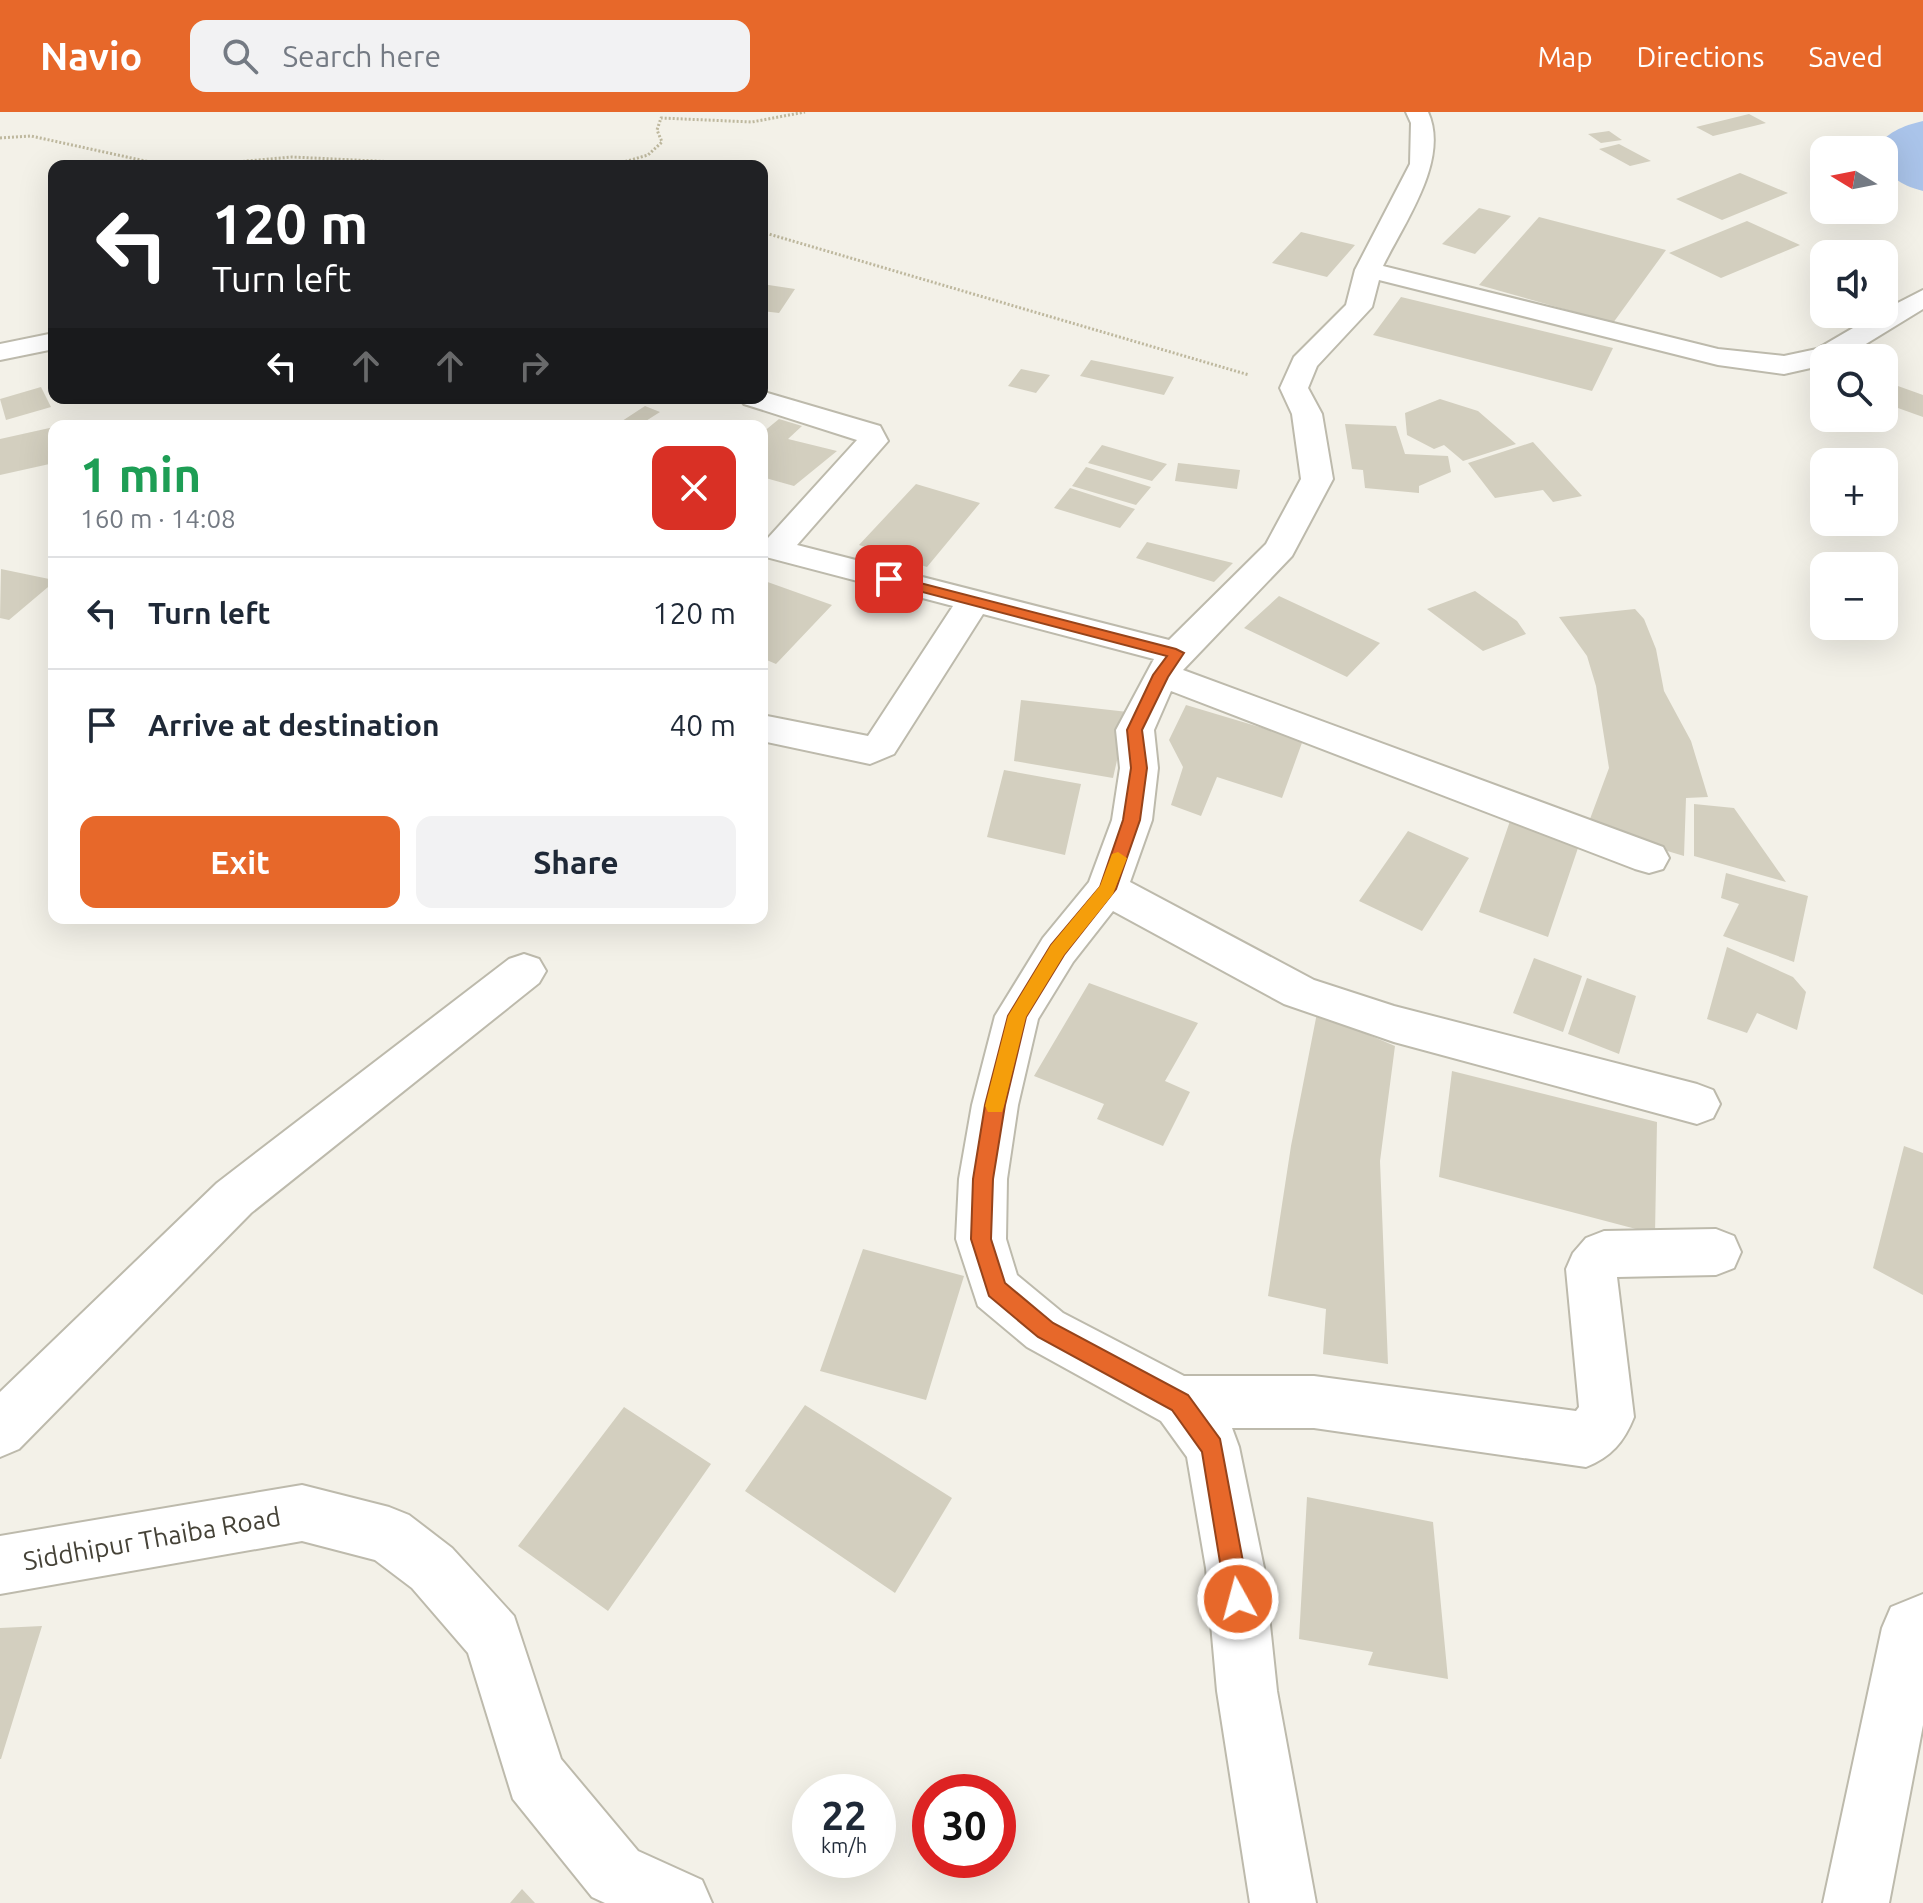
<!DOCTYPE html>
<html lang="en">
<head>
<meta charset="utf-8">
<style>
	:root { --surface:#fff; --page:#f2f2f3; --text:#1f2937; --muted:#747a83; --line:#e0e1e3; --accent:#e7682a }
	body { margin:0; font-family:Ubuntu,sans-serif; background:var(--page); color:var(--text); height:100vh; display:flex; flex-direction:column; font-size:30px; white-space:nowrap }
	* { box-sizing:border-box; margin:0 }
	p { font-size:26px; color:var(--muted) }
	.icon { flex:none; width:44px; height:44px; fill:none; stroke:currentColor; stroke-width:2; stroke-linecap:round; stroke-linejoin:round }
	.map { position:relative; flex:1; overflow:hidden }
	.drawer { position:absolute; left:48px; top:308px; width:720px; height:504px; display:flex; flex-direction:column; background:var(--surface); border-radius:16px; box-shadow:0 8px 32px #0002 }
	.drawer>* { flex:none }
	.hud { position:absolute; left:48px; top:48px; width:720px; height:244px; border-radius:16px; box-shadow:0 8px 32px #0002; background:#202124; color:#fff; overflow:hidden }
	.needle { width:52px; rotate:280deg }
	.buttons { position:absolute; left:1810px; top:24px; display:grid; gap:16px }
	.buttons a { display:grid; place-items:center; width:88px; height:88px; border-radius:16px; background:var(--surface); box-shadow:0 8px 32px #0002; font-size:40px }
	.speed { position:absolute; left:792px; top:1662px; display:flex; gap:16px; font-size:40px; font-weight:700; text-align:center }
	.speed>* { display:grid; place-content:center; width:104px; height:104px; border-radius:50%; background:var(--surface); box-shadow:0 8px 32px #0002; line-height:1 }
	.speed small { font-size:20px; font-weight:400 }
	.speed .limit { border:12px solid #d22; background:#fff; color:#111 }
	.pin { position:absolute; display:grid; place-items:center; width:68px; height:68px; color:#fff; margin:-34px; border-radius:16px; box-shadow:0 4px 12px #0006 }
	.me { position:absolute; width:88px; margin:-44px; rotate:353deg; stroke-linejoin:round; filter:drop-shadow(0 0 6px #0008) }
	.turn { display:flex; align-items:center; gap:28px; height:168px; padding:0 32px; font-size:36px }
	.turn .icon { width:104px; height:104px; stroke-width:2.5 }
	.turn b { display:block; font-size:56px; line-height:68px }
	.lanes { display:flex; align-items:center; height:76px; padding:0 32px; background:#0003; justify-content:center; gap:40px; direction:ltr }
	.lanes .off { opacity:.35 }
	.round { display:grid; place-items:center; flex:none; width:84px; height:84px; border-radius:16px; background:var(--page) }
	.summary { display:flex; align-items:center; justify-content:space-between; height:136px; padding:0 32px }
	h1 { font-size:48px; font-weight:700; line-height:60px; color:#1e9e55 }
	.primary-button { display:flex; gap:16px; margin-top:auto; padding:16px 32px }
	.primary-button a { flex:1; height:92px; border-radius:16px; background:var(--accent); color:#fff; font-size:32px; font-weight:700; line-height:92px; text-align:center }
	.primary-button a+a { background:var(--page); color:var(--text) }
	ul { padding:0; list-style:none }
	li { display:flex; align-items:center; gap:24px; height:112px; padding:0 32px; border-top:2px solid var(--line) }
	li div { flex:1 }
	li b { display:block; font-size:30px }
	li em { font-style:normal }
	header { display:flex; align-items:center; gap:48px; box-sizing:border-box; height:112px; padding:0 40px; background:var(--accent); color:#fff }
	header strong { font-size:38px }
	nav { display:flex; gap:44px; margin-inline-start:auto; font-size:28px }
	.search { width:560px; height:72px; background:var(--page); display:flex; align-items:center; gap:20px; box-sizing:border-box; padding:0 28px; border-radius:16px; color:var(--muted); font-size:30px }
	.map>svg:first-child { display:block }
</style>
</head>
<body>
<header>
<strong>Navio</strong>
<div class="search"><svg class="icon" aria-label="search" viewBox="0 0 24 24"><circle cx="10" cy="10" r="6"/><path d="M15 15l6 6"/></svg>Search here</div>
<nav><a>Map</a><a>Directions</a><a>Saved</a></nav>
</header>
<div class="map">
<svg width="1923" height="1791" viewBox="0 0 1923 1791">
	<rect width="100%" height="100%" fill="#f3f1e8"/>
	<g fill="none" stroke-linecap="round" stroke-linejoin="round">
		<!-- river -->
		<path fill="#aac4ea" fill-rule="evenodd" d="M1923,9V79C1900,73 1884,64 1884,38H1875C1887,20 1902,14 1923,9Z"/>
	</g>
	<!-- building -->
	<path fill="#d3cfbf" d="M1749,2L1766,11L1713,24L1696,15Z
		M1609,19L1622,28L1601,31L1588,22Z
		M1619,32L1651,49L1630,54L1599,37Z
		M1740,61L1788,81L1722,108L1676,87Z
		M1479,96L1511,104L1475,142L1442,132Z
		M1539,105L1666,138L1613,211L1479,173Z
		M1747,109L1800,133L1721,166L1669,141Z
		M1301,120L1355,133L1327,165L1272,151Z
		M762,172L795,177L779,201L762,199Z
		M1401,185L1613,236L1592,279L1373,223Z
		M1091,248L1174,265L1164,283L1080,264Z
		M1021,257L1050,263L1036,281L1008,274Z
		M1884,269L1923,283V305L1884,291Z
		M41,275L51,295L6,308L0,287Z
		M137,286H189V288L135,292Z
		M1440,287L1478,299L1516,332L1463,349L1444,333L1434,337L1407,323L1405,301Z
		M645,294L660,300L638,314L619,311Z
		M779,307L802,314L788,327L837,339L794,374L762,365V321Z
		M1345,312L1396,314L1405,342L1448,344L1451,360L1419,374V381L1365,376L1363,358L1352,357Z
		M54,315V351L0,363V327Z
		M1533,330L1582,384L1553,390L1543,378L1495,386L1468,351Z
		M1102,333L1167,352L1152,369L1088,351Z
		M1178,351L1240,358L1237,377L1175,369Z
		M1086,355L1151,375L1136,393L1072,374Z
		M916,372L980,391L927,455L859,433Z
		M1070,376L1135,397L1120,416L1054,396Z
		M1147,430L1233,451L1214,470L1136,446Z
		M1,457L54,468V470L9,508L0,506Z
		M762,468L832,493L776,552L762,546Z
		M1475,479L1517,509L1526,522L1483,539L1427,497Z
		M1279,484L1380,531L1347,565L1244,516Z
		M1635,497L1644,507L1656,537L1664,579L1691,629L1708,685L1686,686L1684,744L1587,715L1609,656L1596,574L1587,544L1559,505Z
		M1021,588L1128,600L1113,666L1014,649Z
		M1186,593L1303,628L1282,686L1217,665L1201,704L1171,693L1183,655L1169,628Z
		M1004,658L1081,672L1065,743L987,725Z
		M1694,692L1734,696L1786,770L1694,744Z
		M1511,706L1580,730L1548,825L1479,800Z
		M1408,719L1469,746L1422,819L1359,789Z
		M1726,761L1808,784L1794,850L1723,824L1739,792L1721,786Z
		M1727,835L1793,865L1806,880L1797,918L1757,901L1747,921L1707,907Z
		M1534,846L1582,864L1563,920L1513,901Z
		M1587,866L1636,884L1619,942L1568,922Z
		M1089,871L1198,911L1165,969L1190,980L1163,1034L1097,1007L1104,992L1034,964Z
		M1317,901L1395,934L1380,1049L1388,1252L1323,1242L1326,1197L1268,1184L1291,1034Z
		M1452,959L1657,1010L1655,1122L1439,1065Z
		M1904,1034L1923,1041V1183L1873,1156Z
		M863,1137L964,1164L926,1288L820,1259Z
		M805,1293L952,1386L895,1481L745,1379Z
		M624,1295L711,1352L608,1499L518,1434Z
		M1307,1385L1433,1410L1448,1567L1368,1553L1373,1540L1299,1527Z
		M42,1514L1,1647H0V1516Z
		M522,1777L535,1791H510Z"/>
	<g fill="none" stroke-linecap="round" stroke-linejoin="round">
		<!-- minor casing -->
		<g stroke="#bdbaac" stroke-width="4">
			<path id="minor" d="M1406,0H1428C1450,48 1404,111 1383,154L1718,237L1784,244L1817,237L1877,202H1884V198L1923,178V197L1843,246H1824V253L1784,262L1718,253L1379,168L1372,195L1317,254L1308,276L1322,302L1333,367L1292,444L1183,558L1663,735L1669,746L1663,757L1649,761L1635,757L1171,579L1154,618L1158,656L1152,708L1130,770L1314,868L1394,894L1697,972L1713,978L1720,992L1713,1006L1697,1012L1394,930L1284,892L1113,799L1073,850L1038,907L1018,993L1007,1067L1006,1127L1017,1163L1063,1201L1184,1264H1314L1576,1299L1579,1295L1566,1157L1573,1141L1586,1126L1604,1119L1716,1117L1734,1124L1741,1140L1734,1156L1716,1163L1617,1165L1634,1305C1624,1330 1611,1345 1586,1355L1314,1316H1232L1239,1335L1264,1456L1277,1579L1316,1791H1250L1217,1579L1206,1456L1187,1345L1161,1309L1027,1235L978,1194L956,1127L959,1067L972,993L995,904L1043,826L1089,770L1112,708L1120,656L1116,618L1154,547L983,502L894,642L870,652L762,629V603L868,624L953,494L762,444V424L768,426L857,328L744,292L739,286H762L764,280L880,314L888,329L797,433L1169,528L1266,432L1301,367L1292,302L1280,276L1294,245L1346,193L1355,158L1410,52L1411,11Z
				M54,221V237L0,248V232Z
				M524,842L539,847L546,859L539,871L251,1101L19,1337L0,1345V1280L217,1071L509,847Z
				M302,1373L389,1395L409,1403L452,1436L514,1504L561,1647L638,1739L702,1768L712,1791H605L592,1785L513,1687L468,1541L412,1476L375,1448L302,1429L0,1482V1424Z
				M1923,1482V1613L1889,1791H1823L1882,1516L1891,1495Z"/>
		</g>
		<!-- path -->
		<path stroke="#beb89e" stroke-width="3" stroke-dasharray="2 2" stroke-linecap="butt" d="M0,26L31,24L168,54
			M191,54L292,45L480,54
			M610,54L648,43L662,30L657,18L661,6L752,10L805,0
			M762,120L1249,263"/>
		<!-- minor -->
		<use href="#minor" fill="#fff" fill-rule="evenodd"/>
	</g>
	<!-- route -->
	<path fill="#e7682a" stroke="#96441b" stroke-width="2" d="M889,463L1176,537L1184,541L1168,565L1142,618L1147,656L1140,708L1116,777L1064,843L1026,905L1005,993L993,1067L991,1127L1005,1171L1053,1211L1188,1283L1220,1327L1250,1487L1247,1495L1238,1499L1230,1495L1226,1487L1202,1340L1172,1298L1038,1225L989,1184L971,1127L973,1067L985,993L1008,904L1051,833L1100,775L1123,708L1131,656L1127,618L1153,563L1167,544L884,470L882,467Z"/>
	<!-- slow -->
	<path fill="#f59e0b" d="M1118,740L1127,746L1113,782L1064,843L1026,905L1004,994L1002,1000H988L985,994L1008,904L1051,833L1100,774L1112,742Z"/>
	<g text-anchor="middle" stroke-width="8" stroke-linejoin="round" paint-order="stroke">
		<!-- near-street labels -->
		<g font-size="26" fill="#454237" stroke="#fff">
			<text transform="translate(152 1427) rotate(-10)" y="9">Siddhipur Thaiba Road</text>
		</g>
	</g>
</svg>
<div class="buttons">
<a><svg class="needle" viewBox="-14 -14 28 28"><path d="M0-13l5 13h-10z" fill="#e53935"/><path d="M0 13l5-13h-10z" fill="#747a83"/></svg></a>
<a><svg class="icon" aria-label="sound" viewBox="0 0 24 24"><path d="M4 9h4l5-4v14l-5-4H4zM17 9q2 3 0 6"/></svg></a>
<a><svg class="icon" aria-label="search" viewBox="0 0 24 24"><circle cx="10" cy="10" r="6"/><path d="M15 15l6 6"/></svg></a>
<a>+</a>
<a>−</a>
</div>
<div class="speed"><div>22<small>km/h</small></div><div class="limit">30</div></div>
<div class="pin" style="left:889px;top:467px;background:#d93025"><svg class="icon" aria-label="arrive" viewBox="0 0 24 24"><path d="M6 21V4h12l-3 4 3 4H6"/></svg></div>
<svg class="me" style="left:1238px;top:1487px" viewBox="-20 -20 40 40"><circle r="17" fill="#e7682a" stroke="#fff" stroke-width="3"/><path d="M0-11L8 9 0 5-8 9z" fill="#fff"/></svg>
<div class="hud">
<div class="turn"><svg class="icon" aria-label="left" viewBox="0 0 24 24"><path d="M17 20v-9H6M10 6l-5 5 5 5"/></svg><div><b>120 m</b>Turn left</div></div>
<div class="lanes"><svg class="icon" aria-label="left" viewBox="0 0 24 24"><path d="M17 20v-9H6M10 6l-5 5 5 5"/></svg><svg class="icon off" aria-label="ahead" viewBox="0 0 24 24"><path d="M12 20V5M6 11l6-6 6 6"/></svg><svg class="icon off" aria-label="ahead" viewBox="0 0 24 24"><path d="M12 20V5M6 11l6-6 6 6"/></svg><svg class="icon off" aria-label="right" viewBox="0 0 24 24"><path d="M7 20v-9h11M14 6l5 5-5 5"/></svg></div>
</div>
<section class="drawer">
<div class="summary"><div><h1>1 min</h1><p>160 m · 14:08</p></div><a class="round" style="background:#d93025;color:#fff"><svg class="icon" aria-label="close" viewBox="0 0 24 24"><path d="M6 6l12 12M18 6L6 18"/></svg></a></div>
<ul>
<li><svg class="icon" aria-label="left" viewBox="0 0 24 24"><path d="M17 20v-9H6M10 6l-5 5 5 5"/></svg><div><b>Turn left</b></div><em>120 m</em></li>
<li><svg class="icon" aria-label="arrive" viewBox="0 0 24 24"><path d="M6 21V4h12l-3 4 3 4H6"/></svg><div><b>Arrive at destination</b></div><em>40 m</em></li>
</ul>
<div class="primary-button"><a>Exit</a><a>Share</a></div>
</section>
</div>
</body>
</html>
